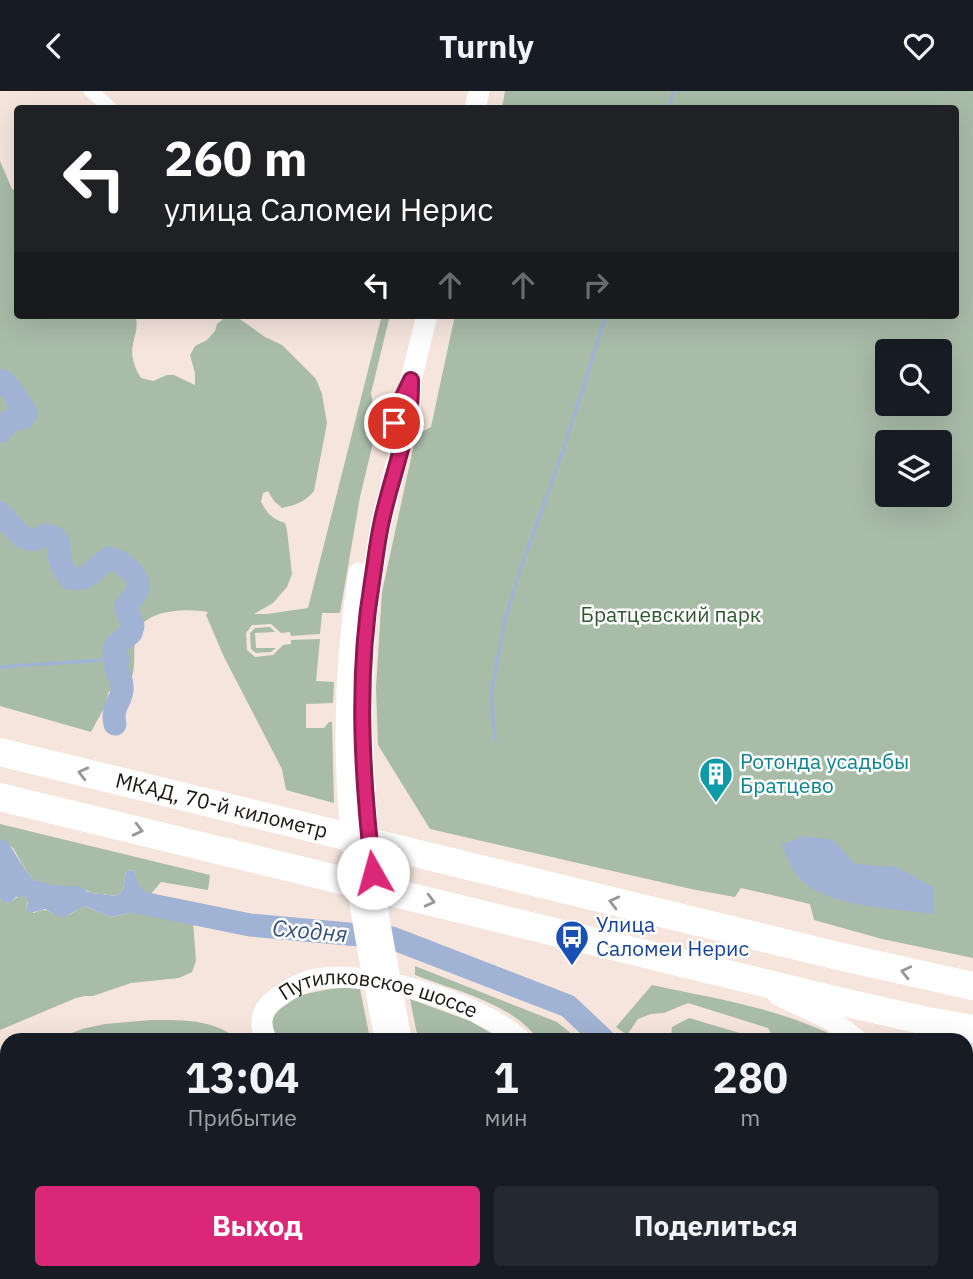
<!DOCTYPE html>
<html lang="ru">
<head>
<meta charset="utf-8">
<style>
	:root { --surface:#171b24; --page:#242831; --text:#f1f3f6; --muted:#9ea1a6; --accent:#db2777 }
	body { margin:0; font-family:"IBM Plex Sans",sans-serif; background:var(--page); color:var(--text); height:100vh; display:flex; flex-direction:column; font-size:26px; white-space:nowrap }
	* { box-sizing:border-box; margin:0 }
	p { font-size:23px; color:var(--muted) }
	.icon { flex:none; width:38px; height:38px; fill:none; stroke:currentColor; stroke-width:2; stroke-linecap:round; stroke-linejoin:round }
	.map { position:relative; flex:1; overflow:hidden }
	.panel { position:absolute; left:0px; top:942px; width:973px; height:247px; display:flex; flex-direction:column; background:var(--surface); border-radius:21px 21px 0 0; box-shadow:0 7px 28px #0002 }
	.panel>* { flex:none }
	.banner { position:absolute; left:14px; top:14px; width:945px; height:214px; border-radius:7px; box-shadow:0 7px 28px #0002; background:#202124; color:#fff; overflow:hidden }
	.tools { position:absolute; left:875px; top:248px; display:grid; gap:14px }
	.tools a { display:grid; place-items:center; width:77px; height:77px; border-radius:7px; background:var(--surface); box-shadow:0 7px 28px #0002; font-size:35px }
	.pin { position:absolute; display:grid; place-items:center; width:60px; height:60px; color:#fff; margin:-30px; border:4px solid #fff; border-radius:50%; box-shadow:0 2px 7px #0007 }
	.me { position:absolute; width:77px; margin:-38px; rotate:353deg; stroke-linejoin:round; filter:drop-shadow(0 0 5px #0008) }
	.turn { display:flex; align-items:center; gap:24px; height:147px; padding:0 35px; font-size:32px }
	.turn .icon { width:91px; height:91px; stroke-width:2.5 }
	.turn b { display:block; font-size:49px; line-height:60px }
	.lanes { display:flex; align-items:center; height:66px; padding:0 35px; background:#0003; justify-content:center; gap:35px; direction:ltr }
	.lanes .off { opacity:.35 }
	.eta { display:flex; justify-content:space-evenly; align-items:center; height:119px; text-align:center }
	.eta b { font-size:42px; font-weight:800; line-height:49px }
	.button { display:flex; gap:14px; margin-top:auto; padding:14px 35px }
	.button a { flex:1; height:80px; border-radius:7px; background:var(--accent); color:#fff; font-size:28px; font-weight:800; line-height:80px; text-align:center }
	.button a+a { background:var(--page); color:var(--text) }
	header { display:flex; justify-content:space-between; align-items:center; height:91px; padding:0 35px; background:var(--surface); font-size:32px; font-weight:800 }
	.map>svg:first-child { display:block }
</style>
</head>
<body>
<header><svg class="icon" aria-label="back" viewBox="0 0 24 24"><path d="M15 5l-7 7 7 7"/></svg>Turnly<svg class="icon" aria-label="heart" viewBox="0 0 24 24"><path d="M12 20l-8-8c-3-5 5-10 8-4 3-6 11-1 8 4z"/></svg></header>
<div class="map">
<svg width="973" height="1188" viewBox="0 0 973 1188">
	<rect width="100%" height="100%" fill="#f5e5dd"/>
	<!-- green -->
	<path fill="#a9bca8" fill-rule="evenodd" d="M505,0H973V867L882,848L814,829L810,813L741,797L735,806L691,798L430,738L378,654L376,597L382,501L416,344L431,336L455,224H956V18L502,17ZM887,261H940V313H887ZM887,352H940V404H887Z
		M0,70L12,98L17,100L18,224H135C139,235 135,242 133,253C130,265 135,277 141,287L153,290L167,284H174L195,294V282L190,264L195,255L207,249L215,240L217,233L228,224H234L265,246L282,254L316,288L322,303L327,332L314,400C305,411 295,414 282,417L274,410L268,400L263,402L261,411C267,422 272,428 285,432L287,439L292,483L287,496L273,512L254,523H267L308,517L382,224H390L371,302L377,335L360,406L340,522H322L320,543L291,545L290,541L281,542L271,533L252,534L246,542L247,559L255,566L273,564L283,554L291,553V549L320,548L316,590L334,591L333,612L306,613V637H324L329,631H332L334,712L286,699L282,678L224,566L206,524L208,521C186,517 143,518 136,544C131,561 141,591 120,599C116,600 112,600 109,600L105,615L91,641L0,615Z
		M270,536L275,541L255,542L256,557H276L271,561L256,562L251,558L250,542L255,537Z
		M0,733L210,784L208,799L161,791L150,804C138,798 137,790 134,779L126,780L123,799L117,805L93,802L75,795H53L34,789L27,781L13,757L0,748Z
		M19,805H25L28,809L26,818L34,822C49,814 50,825 63,825C70,825 77,818 85,815L111,826L138,820L156,823L160,822L166,825L193,830L196,870L192,881L179,887L131,892L93,905H85L76,907L0,939V807L4,810L9,812Z
		M415,875L557,931L578,948H538C511,912 456,900 415,884Z
		M652,894C702,905 755,913 804,932C816,937 827,940 837,948H767L773,946L768,937L688,912L664,922L651,923L638,928L627,944L616,936Z
		M353,896L360,898L370,948H278C273,943 273,939 272,933C267,904 333,897 353,896Z
		M410,908L470,930L501,948H418Z
		M689,927L760,948H671L672,936Z
		M151,929C186,929 210,928 239,948H56L82,938L105,933Z
		M973,988V1188H748L745,1181H966V989Z
		M269,1181H358L333,1188H274Z
		M482,1181H725L726,1188H480Z"/>
	<!-- water -->
	<path fill="#a0b3d4" d="M803,745L834,749L855,773L897,776L933,796L934,823C896,818 827,816 800,788C791,778 787,766 782,754Z
		M0,748L7,750L27,781L34,789L53,794L75,795L82,796L86,800L93,802L117,805L123,799L126,780L134,779C141,803 142,797 161,809L160,822L156,823L138,820L111,826L85,815L66,825L59,826L45,818L30,822L26,818L28,811L25,805L16,806L10,812L3,810L0,807Z"/>
	<g fill="none" stroke-linecap="round" stroke-linejoin="round">
		<!-- stream -->
		<path stroke="#a0b3d4" stroke-width="3.5" d="M669,18L673,0
			M0,576L118,568
			M495,649L491,602L506,525L522,474L564,357L606,224"/>
		<!-- river -->
		<path stroke="#a0b3d4" stroke-width="23" d="M0,289L6,292L24,318L26,323L23,327L9,330L0,341
			M0,422C9,430 21,452 36,448C40,447 43,445 47,444L54,446L59,453C57,466 62,477 70,487C92,490 93,477 109,467C122,470 142,484 137,500C135,505 129,510 126,515L127,520L133,535L131,542L116,554L114,562L118,568L116,578C133,608 109,609 115,633
			M132,810L250,834L392,847L568,915L603,948"/>
		<!-- street -->
		<path stroke="#fff" stroke-width="14" d="M91,0L111,18"/>
		<!-- secondary -->
		<g stroke="#fff" stroke-width="21">
			<path d="M475,18L479,0"/>
			<path d="M359,482C343,581 342,685 356,785C363,840 375,894 385,948"/>
			<path d="M778,904L831,929L856,948"/>
			<path id="s1" d="M266,948C258,931 262,917 277,907C288,899 298,893 311,889C367,876 476,911 520,948"/>
			<path d="M401,948L379,828L367,731L362,634L363,596L365,544L371,494L381,434L410,317L411,289L427,224"/>
			<path d="M966,978L973,977"/>
			<path d="M427,1181L428,1188"/>
			<path d="M444,1181L445,1188"/>
			<path d="M470,1188L472,1181"/>
		</g>
		<!-- highway -->
		<g stroke="#fff" stroke-width="28">
			<path id="s2" d="M0,661L838,865L973,895"/>
			<path d="M0,706L830,908L922,929L973,938"/>
		</g>
	</g>
	<!-- one-way arrows -->
	<defs><path id="oneway-chevron" d="M-2-3.5L2.5 0L-2 3.5" fill="none" stroke-width="1.6" stroke-linecap="round" stroke-linejoin="round" transform="scale(1.75)"/></defs>
	<g stroke="#999796">
		<use href="#oneway-chevron" transform="translate(83 682) rotate(-166)"/>
		<use href="#oneway-chevron" transform="translate(138 739) rotate(14)"/>
		<use href="#oneway-chevron" transform="translate(430 810) rotate(14)"/>
		<use href="#oneway-chevron" transform="translate(614 811) rotate(-166)"/>
		<use href="#oneway-chevron" transform="translate(906 881) rotate(-167)"/>
	</g>
	<g fill="none" stroke-linecap="round" stroke-linejoin="round">
		<!-- route casing -->
		<g stroke="#8e194d" stroke-width="18">
			<path id="route" d="M373,782C362,686 356,587 372,491C375,472 377,453 381,434C389,394 405,355 410,315C411,306 411,297 411,289L399,314L394,332"/>
		</g>
		<!-- route -->
		<use href="#route" stroke="#db2777" stroke-width="12"/>
	</g>
	<!-- icons -->
	<defs>
		<g id="building-pin" transform="scale(1.75)"><path d="M0 17L-7.5 6A9.5 9.5 0 1 1 7.5 6Z" fill="#0f9aa8" stroke="#fff"/><path d="M-4-6H4V6H1V3H-1V6H-4ZM-2.5-4.3h1.7v1.8h-1.7ZM.8-4.3h1.7v1.8H.8ZM-2.5-1h1.7V.8h-1.7ZM.8-1h1.7V.8H.8Z" fill="#fff"/></g>
		<g id="bus-pin" transform="scale(1.75)"><path d="M0 17L-7.5 6A9.5 9.5 0 1 1 7.5 6Z" fill="#1a4fb4" stroke="#fff"/><path d="M-5-6H5V4H4V6H2V4H-2V6H-4V4H-5ZM-3.5-4V0h7V-4ZM-3.5 1.2v1.5H-2V1.2ZM2 1.2v1.5H3.5V1.2Z" fill="#fff"/></g>
	</defs>
	<g fill-rule="evenodd">
		<use href="#building-pin" x="716" y="683"/>
		<use href="#bus-pin" x="572" y="846"/>
	</g>
	<g text-anchor="middle" stroke-width="5" stroke-linejoin="round" paint-order="stroke">
		<!-- park labels -->
		<g font-size="21" fill="#2d572d" stroke="#fff">
			<text x="671" y="531">Братцевский парк</text>
		</g>
		<!-- culture labels -->
		<g font-size="21" fill="#0d838f" stroke="#fff" text-anchor="start">
			<text x="740" y="678">Ротонда усадьбы<tspan x="740" dy="24">Братцево</tspan></text>
		</g>
		<!-- street labels -->
		<g font-size="21" fill="#1d1815" stroke="#fff">
			<text dy="7" stroke="none"><textPath href="#s2" startOffset="228">МКАД, 70-й километр</textPath></text>
			<text dy="7" stroke="none"><textPath href="#s1" startOffset="154">Путилковское шоссе</textPath></text>
		</g>
		<!-- transit labels -->
		<g font-size="21" fill="#164399" stroke="#fff" text-anchor="start">
			<text x="596" y="841">Улица<tspan x="596" dy="24">Саломеи Нерис</tspan></text>
		</g>
		<!-- water labels -->
		<g font-size="23" font-style="italic" fill="#36517e" stroke="#fff">
			<text transform="translate(310 840) rotate(5)" y="8">Сходня</text>
		</g>
	</g>
</svg>
<div class="tools">
<a><svg class="icon" aria-label="search" viewBox="0 0 24 24"><circle cx="10" cy="10" r="6"/><path d="M15 15l6 6"/></svg></a>
<a><svg class="icon" aria-label="layers" viewBox="0 0 24 24"><path d="M12 4l9 5-9 5-9-5zM3 14l9 5 9-5"/></svg></a>
</div>
<div class="pin" style="left:394px;top:332px;background:#d93025"><svg class="icon" aria-label="arrive" viewBox="0 0 24 24"><path d="M6 21V4h12l-3 4 3 4H6"/></svg></div>
<svg class="me" style="left:373px;top:782px" viewBox="-20 -20 40 40"><circle r="19" fill="#fff"/><path d="M0-13L10 11 0 6-10 11z" fill="#db2777"/></svg>
<div class="banner">
<div class="turn"><svg class="icon" aria-label="left" viewBox="0 0 24 24"><path d="M17 20v-9H6M10 6l-5 5 5 5"/></svg><div><b>260 m</b>улица Саломеи Нерис</div></div>
<div class="lanes"><svg class="icon" aria-label="left" viewBox="0 0 24 24"><path d="M17 20v-9H6M10 6l-5 5 5 5"/></svg><svg class="icon off" aria-label="ahead" viewBox="0 0 24 24"><path d="M12 20V5M6 11l6-6 6 6"/></svg><svg class="icon off" aria-label="ahead" viewBox="0 0 24 24"><path d="M12 20V5M6 11l6-6 6 6"/></svg><svg class="icon off" aria-label="right" viewBox="0 0 24 24"><path d="M7 20v-9h11M14 6l5 5-5 5"/></svg></div>
</div>
<section class="panel">
<div class="eta">
<div><b>13:04</b><p>Прибытие</p></div>
<div><b>1</b><p>мин</p></div>
<div><b>280</b><p>m</p></div>
</div>
<div class="button"><a>Выход</a><a>Поделиться</a></div>
</section>
</div>
</body>
</html>
